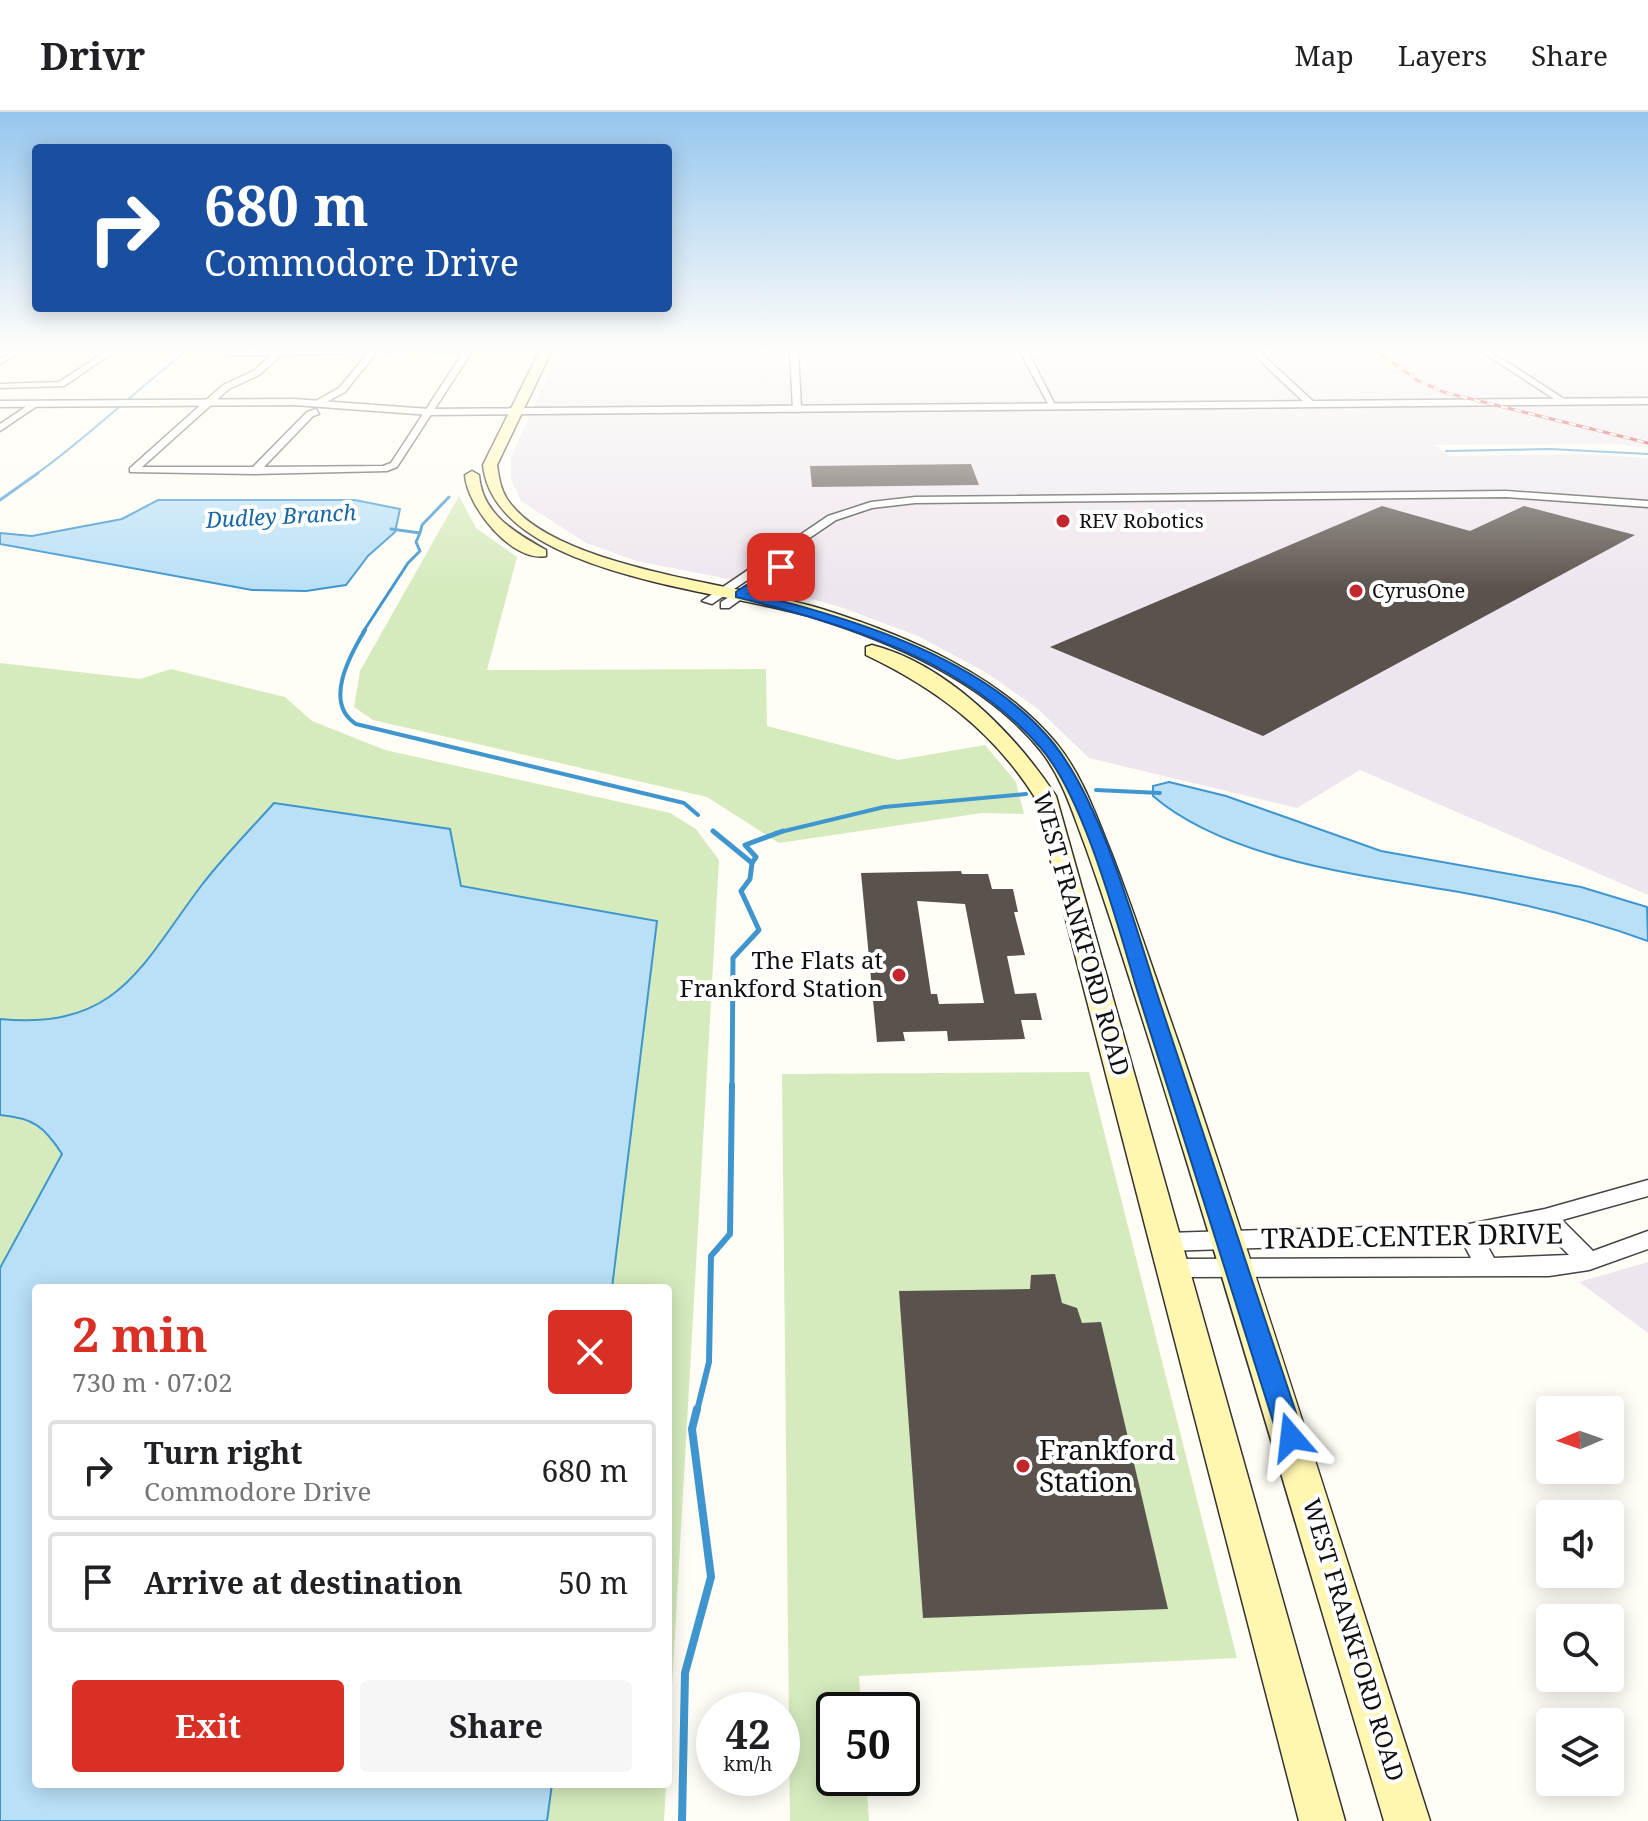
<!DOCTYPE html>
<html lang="en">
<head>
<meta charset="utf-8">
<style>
	:root { --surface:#fff; --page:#f6f6f6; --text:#202124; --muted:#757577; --line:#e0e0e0; --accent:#d93025 }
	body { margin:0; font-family:"Noto Serif",serif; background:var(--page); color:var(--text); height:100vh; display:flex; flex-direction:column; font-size:30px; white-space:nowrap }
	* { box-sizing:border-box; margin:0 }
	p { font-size:26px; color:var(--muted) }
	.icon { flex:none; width:44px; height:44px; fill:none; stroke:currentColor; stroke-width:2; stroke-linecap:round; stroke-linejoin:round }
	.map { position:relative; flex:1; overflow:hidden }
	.panel { position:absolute; left:32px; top:1172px; width:640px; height:504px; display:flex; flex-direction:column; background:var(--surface); border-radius:8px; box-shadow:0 4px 20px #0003 }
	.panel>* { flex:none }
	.top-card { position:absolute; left:32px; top:32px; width:640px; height:168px; border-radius:8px; box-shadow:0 4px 20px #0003; background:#1a4fa0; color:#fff; overflow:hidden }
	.needle { width:52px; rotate:268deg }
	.buttons { position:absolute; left:1536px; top:1284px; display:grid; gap:16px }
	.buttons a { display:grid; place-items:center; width:88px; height:88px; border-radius:8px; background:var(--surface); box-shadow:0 4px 20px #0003; font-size:40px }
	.speed { position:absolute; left:696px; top:1580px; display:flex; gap:16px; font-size:40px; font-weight:700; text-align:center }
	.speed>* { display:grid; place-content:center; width:104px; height:104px; border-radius:50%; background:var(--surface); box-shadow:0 4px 20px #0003; line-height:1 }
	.speed small { font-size:20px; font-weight:400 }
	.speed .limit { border:4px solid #111; border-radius:12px; background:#fff; color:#111 }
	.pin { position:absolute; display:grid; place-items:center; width:68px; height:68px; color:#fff; margin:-34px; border-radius:16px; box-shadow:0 4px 12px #0006 }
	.me { position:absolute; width:88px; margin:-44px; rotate:343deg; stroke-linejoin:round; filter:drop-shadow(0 0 6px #0008) }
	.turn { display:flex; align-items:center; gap:28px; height:168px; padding:0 40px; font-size:36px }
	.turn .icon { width:104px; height:104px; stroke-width:2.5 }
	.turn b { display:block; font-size:56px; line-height:68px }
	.round { display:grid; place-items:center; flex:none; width:84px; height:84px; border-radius:8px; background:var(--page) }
	.overview { display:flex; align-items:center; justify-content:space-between; height:136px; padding:0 40px }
	h1 { font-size:48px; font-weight:700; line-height:60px; color:var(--accent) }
	.action { display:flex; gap:16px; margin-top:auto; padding:16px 40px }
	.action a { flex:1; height:92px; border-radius:8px; background:var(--accent); color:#fff; font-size:32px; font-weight:700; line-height:92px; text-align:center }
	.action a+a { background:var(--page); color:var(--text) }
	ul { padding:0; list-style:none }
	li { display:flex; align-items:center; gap:24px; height:100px; margin:0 16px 12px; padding:0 24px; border:4px solid var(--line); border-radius:8px }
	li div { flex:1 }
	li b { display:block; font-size:30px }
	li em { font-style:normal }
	header { display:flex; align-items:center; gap:48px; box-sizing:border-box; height:112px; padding:0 40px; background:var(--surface); border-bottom:2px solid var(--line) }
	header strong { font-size:38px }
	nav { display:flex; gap:44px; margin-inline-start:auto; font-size:28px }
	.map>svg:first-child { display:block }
</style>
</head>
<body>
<header>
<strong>Drivr</strong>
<nav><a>Map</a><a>Layers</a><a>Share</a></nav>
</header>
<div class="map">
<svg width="1648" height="1709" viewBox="0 0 1648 1709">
	<rect width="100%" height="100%" fill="#fffdf5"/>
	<!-- industrial -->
	<path fill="#eee6ef" d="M559,238H1648V336L1613,332L1435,333L1449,344L1583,342L1648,346V783L1360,658L1297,696L1089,646L1038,597L985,560L918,524L843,496L778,477L637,449L586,431L521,389L511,367V346Z
		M1648,1150V1221L1579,1170Z"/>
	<!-- green -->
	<path fill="#d5ebbd" d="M459,384L476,416L517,445L487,558L766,557L767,614L898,648L985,633L1016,670L1024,702L982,701L779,731L707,685L373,608L354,595L360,559Z
		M0,551L140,567L171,557L285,585L312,609L385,638L670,701L696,717L719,748L668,1645V1176H36V1672H666L664,1709H0Z
		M1089,960L1237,1546L859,1564L861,1598H834V1666H866L869,1709H790L782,962Z"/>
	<!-- water -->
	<path fill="#b9e0f7" stroke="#3f96cf" stroke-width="2" d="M158,388H355L400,397L395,420L368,444L346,473L306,479L252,478L0,432V421L32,424L122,407Z
		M1169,670L1226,684L1381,739L1581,775L1647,795L1648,829C1587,807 1522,791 1459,780C1365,764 1227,748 1153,684V674Z
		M274,691L450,717L461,774L657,809L612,1176H36V1672H552L547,1709H0V1156L62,1042C44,1014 33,1006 0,1003V907C118,918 140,855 201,774C223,745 250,718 274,691Z"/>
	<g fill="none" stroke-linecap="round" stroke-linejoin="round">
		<!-- stream-far5 -->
		<path stroke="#3f96cf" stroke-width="2" d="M1446,339L1550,337L1648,342
			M35,363C89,324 136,278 188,238"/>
		<!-- stream-far4 -->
		<path stroke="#3f96cf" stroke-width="3" d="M0,388L38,361
			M420,421L422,413L449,385
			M363,520L408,451L420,439L416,430L420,421L391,417"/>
		<!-- stream-far3 -->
		<path stroke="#3f96cf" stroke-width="4" d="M365,518C350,543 323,591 356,612L684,691L698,703
			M1096,678L1160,681
			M776,721L884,695L1026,682"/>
		<!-- stream-far2 -->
		<path stroke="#3f96cf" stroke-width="5" d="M713,719L752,751L750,767L741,779L759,818L733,846L732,975
			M752,751L756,745L745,733L783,719"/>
		<!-- stream-far1 -->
		<path stroke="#3f96cf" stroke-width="6" d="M697,1299L709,1250L711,1144L730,1122L732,973"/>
		<!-- stream -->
		<path stroke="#3f96cf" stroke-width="8" d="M682,1709L685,1561L711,1465L692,1317L697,1297"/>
	</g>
	<!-- building -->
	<path fill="#5a524d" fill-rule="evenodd" d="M971,352L979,373L812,375L810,354Z
		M1382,394L1470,419L1524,394L1635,423L1263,624L1050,535Z
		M961,759L962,762H988L992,777H1013L1018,800H1014L1025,843L1007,844L1015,882L1036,881L1042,908H1021L1025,927L948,929L947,919L903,920L905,929L877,930L861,761ZM917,789L965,792L984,891L939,892L937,882H931Z
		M1055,1162L1062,1191L1077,1196L1082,1211L1101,1210L1168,1497L923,1506L899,1179L1030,1177L1031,1163Z"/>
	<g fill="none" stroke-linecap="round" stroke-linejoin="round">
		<!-- minor casing -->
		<g stroke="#444" stroke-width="3">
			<path id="minor" d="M15,238H24L0,252V247Z
				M108,238H117L64,274L0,276V272L59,270Z
				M281,238H462L471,241L397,355L387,359L254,362L130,360V356L223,273L253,259L272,243H226L223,239ZM453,240L462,242L391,351L383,354L264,355L313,304L319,302L316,297L307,300L253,355H142L229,277L259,263L282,243L368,241L339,276L314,290L317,295L345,280L376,241Z
				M790,238H798L801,297L797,300L793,297Z
				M1019,238H1027L1057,297L1050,295Z
				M1249,238H1257L1314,290V294H1308Z
				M1479,238H1488L1569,290L1562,292Z
				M1637,238H1648V243Z
				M33,290L40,292L0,319V312Z
				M1506,379L1648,389V395L1506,385L915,391L872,396L836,408L712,492L702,489L828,404L871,390L915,385Z
				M748,473L758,475L729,496H721V490Z
				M1648,1068V1084L1562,1108L1593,1139L1648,1119V1137L1589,1158L1549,1164L1173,1165L1165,1162L1161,1156L1165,1150L1173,1147L1471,1146L1462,1129L1166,1139L1158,1136L1155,1130L1158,1124L1166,1121L1469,1112L1545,1097ZM1540,1114L1569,1143L1494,1146L1483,1126Z"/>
		</g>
		<!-- tertiary casing -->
		<g stroke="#444" stroke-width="3">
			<path id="tertiary" d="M1648,286V292L429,303L294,293L0,295V289L294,287L429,297Z"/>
		</g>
		<!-- secondary casing -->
		<g stroke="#333" stroke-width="3">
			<path id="secondary" d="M540,238H552L497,353C499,365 500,376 507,387C554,458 745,472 825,498C907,524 1000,563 1056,631C1083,664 1096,704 1112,743C1137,808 1158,873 1181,938C1267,1194 1348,1452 1430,1709H1384C1307,1449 1231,1189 1150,931C1129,865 1109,800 1086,736C1073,702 1063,667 1041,639C987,571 893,530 812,505C726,478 495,464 483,353Z
				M472,359L479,363C482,402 514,420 546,438V444C513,451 467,395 465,363Z
				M872,533C947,552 1015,622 1056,684L1345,1709H1299L1034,684C992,618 935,576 866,543V535Z"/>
		</g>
		<!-- minor -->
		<use href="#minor" fill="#fff" fill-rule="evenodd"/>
		<!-- tertiary -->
		<use href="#tertiary" fill="#fff" fill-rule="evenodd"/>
		<!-- secondary -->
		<use href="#secondary" fill="#fff6b0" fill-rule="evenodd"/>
		<!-- rail casing -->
		<g stroke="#c4262e" stroke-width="3">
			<path id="rail" d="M1375,238L1417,268L1443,280L1648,331"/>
		</g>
		<!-- rail -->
		<use href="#rail" stroke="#fff" stroke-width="2" stroke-dasharray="7" stroke-linecap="butt"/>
	</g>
	<!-- sky -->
	<linearGradient id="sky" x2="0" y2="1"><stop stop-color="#95c6ee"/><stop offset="0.5" stop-color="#fffefa"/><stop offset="1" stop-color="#fffefa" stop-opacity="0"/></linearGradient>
	<rect width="1648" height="477" fill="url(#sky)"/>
	<!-- route -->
	<path fill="#1a73e8" stroke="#114b97" stroke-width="2" d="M777,453L787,455L750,481C852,506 985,546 1054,632C1103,694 1136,817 1161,894C1209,1038 1256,1182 1304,1325L1300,1333L1291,1337L1282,1333L1278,1325C1231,1177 1185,1029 1138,881C1118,815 1084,684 1040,635C963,547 845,512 736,485V480Z"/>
	<!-- markers -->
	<g fill="#c4262e" stroke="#fff" stroke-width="3">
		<circle cx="1063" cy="409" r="8"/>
		<circle cx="1356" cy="479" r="8"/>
		<circle cx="899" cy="863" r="8"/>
		<circle cx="1023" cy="1354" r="8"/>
	</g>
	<g text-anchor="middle" stroke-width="8" stroke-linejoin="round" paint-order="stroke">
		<!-- far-poi labels -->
		<g font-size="20" fill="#111" stroke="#fff" text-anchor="start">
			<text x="1079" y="416">REV Robotics</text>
			<text x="1372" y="486">CyrusOne</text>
		</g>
		<!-- far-water labels -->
		<g font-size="22" font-style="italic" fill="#1768a6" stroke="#fff">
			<text transform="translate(281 404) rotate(-3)" y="8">Dudley Branch</text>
		</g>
		<!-- street labels -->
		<g font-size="24" fill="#111" stroke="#fff">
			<text transform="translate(1081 822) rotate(74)" y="8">WEST FRANKFORD ROAD</text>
			<text transform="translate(1353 1528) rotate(73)" y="8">WEST FRANKFORD ROAD</text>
		</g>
		<!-- poi labels -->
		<g font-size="24" fill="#111" stroke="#fff" text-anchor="end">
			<text x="883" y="857">The Flats at<tspan x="883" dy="28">Frankford Station</tspan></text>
		</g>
		<!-- near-street labels -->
		<g font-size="28" fill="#111" stroke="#fff">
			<text transform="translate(1412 1124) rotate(-1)" y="10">TRADE CENTER DRIVE</text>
		</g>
		<!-- near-poi labels -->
		<g font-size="28" fill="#111" stroke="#fff" text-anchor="start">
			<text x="1039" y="1348">Frankford<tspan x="1039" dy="32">Station</tspan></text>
		</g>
	</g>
</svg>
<div class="buttons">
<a><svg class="needle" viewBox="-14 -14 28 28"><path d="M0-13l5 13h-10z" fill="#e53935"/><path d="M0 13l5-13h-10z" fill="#757577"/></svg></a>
<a><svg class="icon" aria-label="sound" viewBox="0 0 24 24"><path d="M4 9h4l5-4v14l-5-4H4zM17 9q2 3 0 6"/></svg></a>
<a><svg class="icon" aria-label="search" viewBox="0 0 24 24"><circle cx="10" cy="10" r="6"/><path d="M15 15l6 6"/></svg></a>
<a><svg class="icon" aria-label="layers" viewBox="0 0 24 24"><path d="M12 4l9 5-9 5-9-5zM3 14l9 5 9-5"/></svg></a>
</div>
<div class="speed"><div>42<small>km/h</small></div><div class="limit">50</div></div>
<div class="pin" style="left:781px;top:455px;background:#d93025"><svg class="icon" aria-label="arrive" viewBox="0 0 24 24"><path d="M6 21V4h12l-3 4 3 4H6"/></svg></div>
<svg class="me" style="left:1291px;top:1325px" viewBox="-20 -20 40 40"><path d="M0-17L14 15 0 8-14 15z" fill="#1a73e8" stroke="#fff" stroke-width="4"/></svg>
<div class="top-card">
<div class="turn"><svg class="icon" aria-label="right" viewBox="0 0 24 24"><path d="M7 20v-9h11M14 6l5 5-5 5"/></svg><div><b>680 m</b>Commodore Drive</div></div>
</div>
<section class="panel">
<div class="overview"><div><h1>2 min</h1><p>730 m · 07:02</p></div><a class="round" style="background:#d93025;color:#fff"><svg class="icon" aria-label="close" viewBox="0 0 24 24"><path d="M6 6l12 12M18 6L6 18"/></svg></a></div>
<ul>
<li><svg class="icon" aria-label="right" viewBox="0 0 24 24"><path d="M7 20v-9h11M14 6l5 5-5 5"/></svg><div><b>Turn right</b><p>Commodore Drive</p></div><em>680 m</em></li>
<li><svg class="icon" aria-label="arrive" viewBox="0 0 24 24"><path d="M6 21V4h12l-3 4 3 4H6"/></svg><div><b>Arrive at destination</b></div><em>50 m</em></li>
</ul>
<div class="action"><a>Exit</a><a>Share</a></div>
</section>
</div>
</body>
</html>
